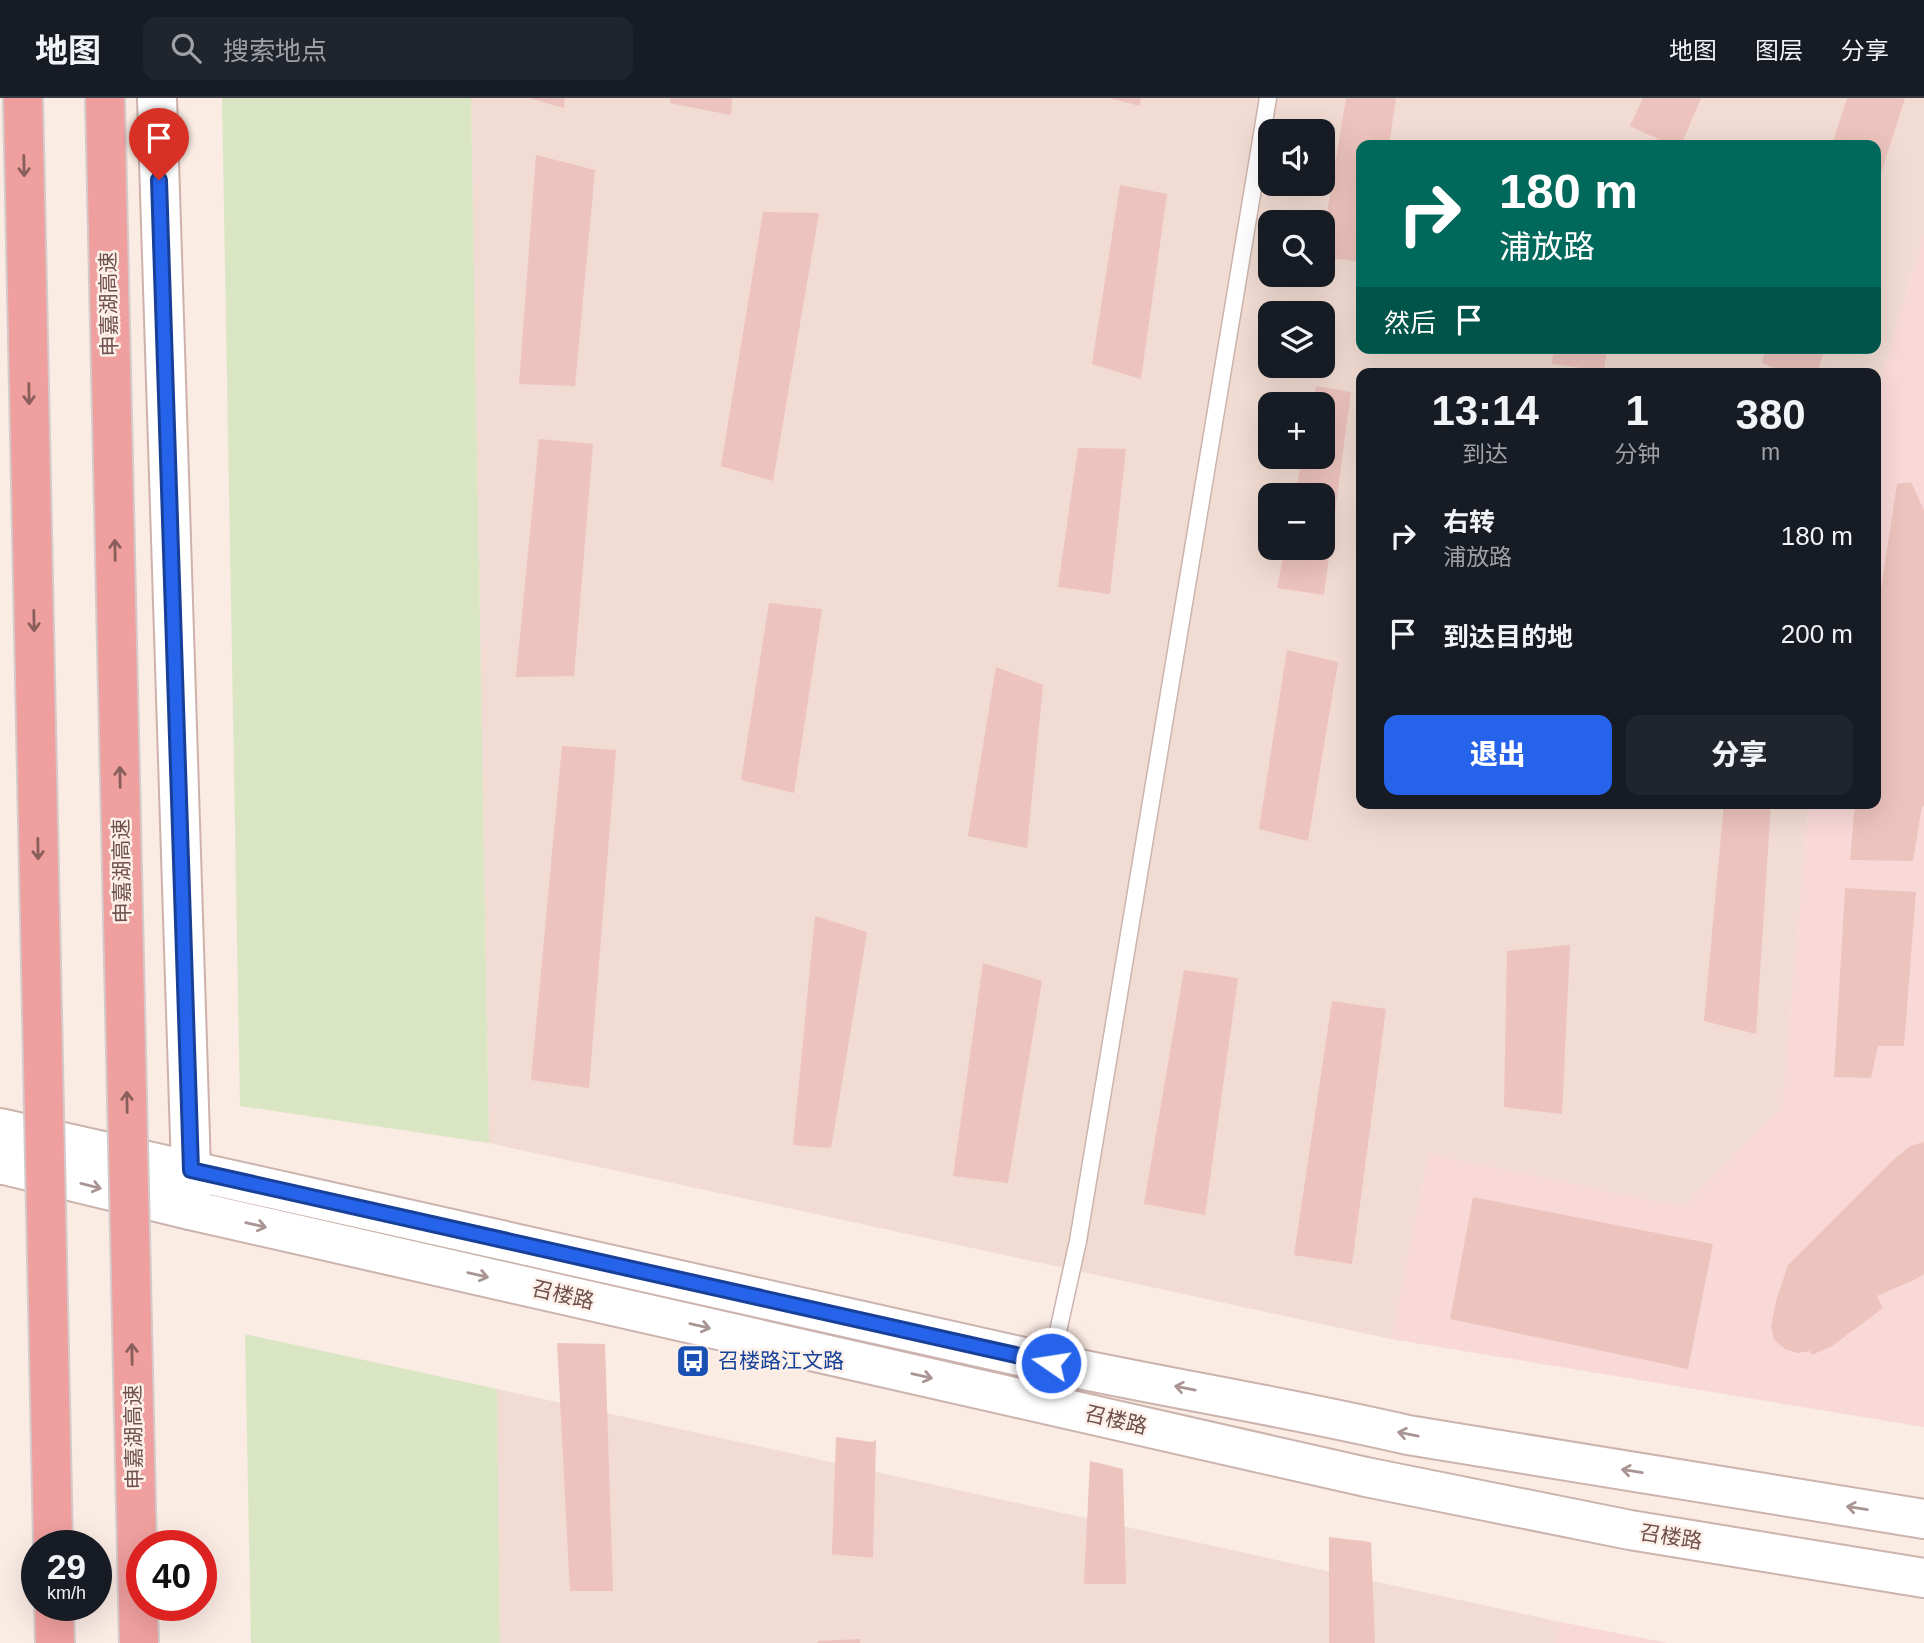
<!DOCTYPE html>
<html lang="zh">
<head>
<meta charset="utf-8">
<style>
	:root { --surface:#171b24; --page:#20242c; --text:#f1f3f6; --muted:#9ea1a6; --line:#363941; --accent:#2563eb }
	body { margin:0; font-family:Arial,"Noto Sans SC",sans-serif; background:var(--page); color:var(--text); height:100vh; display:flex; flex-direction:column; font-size:26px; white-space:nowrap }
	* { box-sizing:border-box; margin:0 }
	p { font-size:23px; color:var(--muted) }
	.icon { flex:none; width:38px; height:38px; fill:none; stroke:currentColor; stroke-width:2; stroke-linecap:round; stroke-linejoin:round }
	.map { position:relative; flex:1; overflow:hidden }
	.details { position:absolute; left:1356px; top:270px; width:525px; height:441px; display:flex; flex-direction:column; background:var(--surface); border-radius:14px; box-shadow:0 7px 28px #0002 }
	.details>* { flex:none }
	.top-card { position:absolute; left:1356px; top:42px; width:525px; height:214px; border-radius:14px; box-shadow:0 7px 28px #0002; background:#00695c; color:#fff; overflow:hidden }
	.controls { position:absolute; left:1258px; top:21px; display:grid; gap:14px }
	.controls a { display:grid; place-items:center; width:77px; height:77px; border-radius:14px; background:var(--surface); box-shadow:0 7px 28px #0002; font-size:35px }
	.speed { position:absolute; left:21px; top:1432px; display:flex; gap:14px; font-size:35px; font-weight:700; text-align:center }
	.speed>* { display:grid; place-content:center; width:91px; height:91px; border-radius:50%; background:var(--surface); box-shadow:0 7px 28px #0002; line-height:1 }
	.speed small { font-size:18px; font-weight:400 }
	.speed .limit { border:10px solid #d22; background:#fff; color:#111 }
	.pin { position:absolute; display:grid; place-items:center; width:60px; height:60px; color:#fff; margin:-72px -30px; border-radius:50% 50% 50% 0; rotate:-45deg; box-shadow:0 0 7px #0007 }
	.pin .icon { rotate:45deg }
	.me { position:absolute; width:77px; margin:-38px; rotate:283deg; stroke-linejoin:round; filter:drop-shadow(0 0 5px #0008) }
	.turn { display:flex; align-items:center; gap:24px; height:147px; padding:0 28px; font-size:32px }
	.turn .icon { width:91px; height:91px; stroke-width:2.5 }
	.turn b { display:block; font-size:49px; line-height:60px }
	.then { display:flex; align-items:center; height:66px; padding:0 28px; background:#0003; gap:14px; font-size:26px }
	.eta { display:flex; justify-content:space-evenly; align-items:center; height:119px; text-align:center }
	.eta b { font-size:42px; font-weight:800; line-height:49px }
	.action { display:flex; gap:14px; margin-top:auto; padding:14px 28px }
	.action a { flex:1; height:80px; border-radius:14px; background:var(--accent); color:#fff; font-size:28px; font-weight:800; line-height:80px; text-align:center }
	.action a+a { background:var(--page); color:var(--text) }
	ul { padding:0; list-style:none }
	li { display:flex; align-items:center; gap:21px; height:98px; padding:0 28px }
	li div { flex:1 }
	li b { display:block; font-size:26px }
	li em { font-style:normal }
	header { display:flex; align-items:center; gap:42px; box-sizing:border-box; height:98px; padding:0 35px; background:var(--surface); border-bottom:2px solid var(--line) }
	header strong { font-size:33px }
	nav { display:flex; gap:38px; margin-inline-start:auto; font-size:24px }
	.search { width:490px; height:63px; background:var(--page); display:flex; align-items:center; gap:18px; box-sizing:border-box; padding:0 24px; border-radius:14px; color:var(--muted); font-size:26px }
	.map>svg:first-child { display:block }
</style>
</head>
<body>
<header>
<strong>地图</strong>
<div class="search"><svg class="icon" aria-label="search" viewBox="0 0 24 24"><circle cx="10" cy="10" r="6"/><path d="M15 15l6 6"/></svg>搜索地点</div>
<nav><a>地图</a><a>图层</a><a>分享</a></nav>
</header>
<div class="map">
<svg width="1924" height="1545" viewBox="0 0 1924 1545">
	<rect width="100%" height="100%" fill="#faebe3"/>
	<!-- residential -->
	<path fill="#f1dbd2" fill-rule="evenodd" d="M471,0H1924V135L1883,275L1876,309V275H1362V705H1809L1782,1009L1683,1110L1429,1056L1391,1241L489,1045ZM1270,33H1323V86H1270ZM1362,47H1876V250H1362ZM1270,124H1323V177H1270ZM1270,215H1323V268H1270ZM1270,306H1323V359H1270ZM1270,397H1323V450H1270Z
		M497,1291L1560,1524L1555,1545H500Z"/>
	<!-- commercial -->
	<path fill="#f9d9d7" d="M1924,135V1329L1391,1241L1429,1056L1683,1109L1782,1009L1809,705H1876V309L1883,275Z
		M1560,1524L1668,1545H1555Z"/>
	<!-- green -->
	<path fill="#dae6c3" d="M222,0H471L489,1045L240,1008Z
		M245,1236L497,1291L500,1545H251Z"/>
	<!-- building -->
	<path fill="#edc3bd" d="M532,0H565L564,10L532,1Z
		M670,0H732L731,17L670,5Z
		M1113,0H1141L1140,8L1113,1Z
		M1346,0H1396L1389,47H1362V164L1323,159V139Z
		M1643,0H1701L1681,47H1671L1630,28Z
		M1847,0H1905L1877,88L1876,47H1832Z
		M536,57L595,72L575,288L519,286Z
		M1120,87L1167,96L1141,281L1092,266Z
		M763,114L819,115L773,383L721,368Z
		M1554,250H1607L1604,273L1552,266Z
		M1766,250H1825L1817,275H1787L1762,265Z
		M1316,288L1351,294L1324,497L1277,490L1285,450H1323V397H1295L1302,359H1323V306H1312Z
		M539,341L593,346L574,578L516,579Z
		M1078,350L1126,351L1110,496L1058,489Z
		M1911,384L1924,412V708H1922L1913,763L1850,762L1855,705H1876V524L1897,386Z
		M769,505L822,511L794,695L741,682Z
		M1287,552L1338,564L1308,743L1259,731Z
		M996,569L1043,587L1027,750L968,738Z
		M562,648L616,652L589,990L531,982Z
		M1724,705H1771L1756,936L1704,923Z
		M1845,790L1916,794L1904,948H1878L1871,980L1834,979Z
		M815,818L867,834L831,1050L793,1047Z
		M1570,847L1562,1016L1504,1009L1507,853Z
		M983,865L1042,883L1008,1085L953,1078Z
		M1184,872L1238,880L1205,1117L1144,1106Z
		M1332,903L1386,911L1352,1166L1294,1157Z
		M1924,1044V1176L1914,1182L1877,1198L1883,1210L1832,1248L1812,1257L1810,1253L1798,1255L1785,1251L1774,1242L1771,1228L1776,1203L1788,1167L1892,1063L1910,1048Z
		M1473,1099L1713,1146L1688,1271L1450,1221Z
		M557,1245L605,1246L613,1493H570Z
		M836,1339L872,1344L876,1342L873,1460L832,1456Z
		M1090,1363L1123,1371L1126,1486H1084Z
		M1329,1439L1371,1444L1375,1545H1329Z
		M860,1541V1545H818V1543Z"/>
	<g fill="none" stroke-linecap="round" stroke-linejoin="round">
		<!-- service casing -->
		<g stroke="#ccb3ad" stroke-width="19">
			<path id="service" d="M1051,1265L1078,1143L1268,0"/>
		</g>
		<!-- tertiary casing -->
		<g stroke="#ccb3ad" stroke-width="42">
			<path id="tertiary" d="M0,1030C349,1106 697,1187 1046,1264C1166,1290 1288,1309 1408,1337L1924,1421
				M0,1066L190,1112L1366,1379L1630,1432L1924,1480"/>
		</g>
		<!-- secondary casing -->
		<g stroke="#cfb1ab" stroke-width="42">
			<path id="secondary" d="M157,0L191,1071L190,1112
				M0,1055L1,1067"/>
		</g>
		<!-- motorway casing -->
		<g stroke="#d4cac9" stroke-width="42">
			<path id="motorway" d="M54,1507L55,1545"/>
		</g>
		<!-- service -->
		<use href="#service" stroke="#fff" stroke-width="16"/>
		<!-- tertiary -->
		<use href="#tertiary" stroke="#fff" stroke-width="38"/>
		<!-- secondary -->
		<use href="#secondary" stroke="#fff" stroke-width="38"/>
		<!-- motorway -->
		<use href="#motorway" stroke="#ef9f9e" stroke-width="38"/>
		<!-- motorway-bridge casing -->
		<g stroke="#d4cac9" stroke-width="42" stroke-linecap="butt">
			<path id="motorway-bridge" d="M23,0L53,1447
				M105,0L139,1545"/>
		</g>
		<!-- motorway-bridge -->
		<use href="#motorway-bridge" stroke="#ef9f9e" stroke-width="38"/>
	</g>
	<!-- one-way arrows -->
	<defs><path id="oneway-shaft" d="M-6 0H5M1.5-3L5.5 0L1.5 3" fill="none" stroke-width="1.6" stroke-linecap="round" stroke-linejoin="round" transform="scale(1.75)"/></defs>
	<g stroke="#895f5c">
		<use href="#oneway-shaft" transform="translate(24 68) rotate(89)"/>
		<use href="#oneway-shaft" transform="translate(29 296) rotate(89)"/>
		<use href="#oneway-shaft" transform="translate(115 452) rotate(-91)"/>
		<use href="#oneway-shaft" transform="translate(34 523) rotate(89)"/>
		<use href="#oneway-shaft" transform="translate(120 679) rotate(-91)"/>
		<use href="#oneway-shaft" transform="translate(38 751) rotate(89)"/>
		<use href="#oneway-shaft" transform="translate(127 1004) rotate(-91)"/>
		<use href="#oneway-shaft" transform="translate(132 1256) rotate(-91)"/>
	</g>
	<g stroke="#a99593">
		<use href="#oneway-shaft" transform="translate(91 1088) rotate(14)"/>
		<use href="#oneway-shaft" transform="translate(256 1127) rotate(13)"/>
		<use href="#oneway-shaft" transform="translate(478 1177) rotate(13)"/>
		<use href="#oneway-shaft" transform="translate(700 1228) rotate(13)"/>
		<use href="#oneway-shaft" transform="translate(922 1278) rotate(13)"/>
		<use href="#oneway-shaft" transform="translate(1185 1290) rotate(-169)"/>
		<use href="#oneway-shaft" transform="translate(1408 1336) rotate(-169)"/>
		<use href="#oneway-shaft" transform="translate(1632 1373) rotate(-171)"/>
		<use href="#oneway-shaft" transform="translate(1857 1410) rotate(-171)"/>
	</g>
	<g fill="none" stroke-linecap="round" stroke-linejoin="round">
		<!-- route casing -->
		<g stroke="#184099" stroke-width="18">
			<path id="route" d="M159,82L191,1072L1051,1265"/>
		</g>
		<!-- route -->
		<use href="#route" stroke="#2563eb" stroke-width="12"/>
	</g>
	<!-- icons -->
	<defs>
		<g id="bus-square" transform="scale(1.75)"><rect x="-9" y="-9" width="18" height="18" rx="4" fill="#1a4fb4" stroke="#fdf0e8"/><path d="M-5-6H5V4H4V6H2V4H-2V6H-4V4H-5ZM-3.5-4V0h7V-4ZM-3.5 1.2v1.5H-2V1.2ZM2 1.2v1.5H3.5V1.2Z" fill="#fff"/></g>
	</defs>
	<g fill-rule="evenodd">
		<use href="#bus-square" x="693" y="1263"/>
	</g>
	<g text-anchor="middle" stroke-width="5" stroke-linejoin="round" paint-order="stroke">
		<!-- street labels -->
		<g font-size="21" fill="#6f4f4b" stroke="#fdf0e8">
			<text transform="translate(109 206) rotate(-91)" y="7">申嘉湖高速</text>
			<text transform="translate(122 773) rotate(-91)" y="7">申嘉湖高速</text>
			<text transform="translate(563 1197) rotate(13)" y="7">召楼路</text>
			<text transform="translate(1116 1322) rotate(13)" y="7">召楼路</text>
			<text transform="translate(134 1339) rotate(-91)" y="7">申嘉湖高速</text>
			<text transform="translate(1671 1439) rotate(9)" y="7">召楼路</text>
		</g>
		<!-- transit labels -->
		<g font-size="21" fill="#164399" stroke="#fdf0e8" text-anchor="start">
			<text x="718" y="1270">召楼路江文路</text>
		</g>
	</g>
</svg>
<div class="controls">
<a><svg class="icon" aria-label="sound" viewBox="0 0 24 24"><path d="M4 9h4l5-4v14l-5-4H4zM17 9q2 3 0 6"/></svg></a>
<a><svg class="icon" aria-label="search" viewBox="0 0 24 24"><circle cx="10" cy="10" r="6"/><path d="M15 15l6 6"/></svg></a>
<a><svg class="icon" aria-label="layers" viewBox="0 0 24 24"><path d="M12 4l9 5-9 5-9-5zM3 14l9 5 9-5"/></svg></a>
<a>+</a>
<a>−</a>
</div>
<div class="speed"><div>29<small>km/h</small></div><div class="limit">40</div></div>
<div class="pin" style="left:159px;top:82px;background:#d93025"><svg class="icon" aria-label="arrive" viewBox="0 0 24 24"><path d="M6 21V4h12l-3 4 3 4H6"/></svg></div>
<svg class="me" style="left:1051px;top:1265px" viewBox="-20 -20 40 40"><circle r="17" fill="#2563eb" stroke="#fff" stroke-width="3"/><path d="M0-11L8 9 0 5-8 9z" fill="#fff"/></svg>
<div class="top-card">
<div class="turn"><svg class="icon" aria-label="right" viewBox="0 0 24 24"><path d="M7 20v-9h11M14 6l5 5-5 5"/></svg><div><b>180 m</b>浦放路</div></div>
<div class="then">然后<svg class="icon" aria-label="arrive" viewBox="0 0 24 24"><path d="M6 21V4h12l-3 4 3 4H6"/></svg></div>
</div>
<section class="details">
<div class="eta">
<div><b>13:14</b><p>到达</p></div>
<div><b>1</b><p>分钟</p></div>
<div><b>380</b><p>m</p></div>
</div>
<ul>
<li><svg class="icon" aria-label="right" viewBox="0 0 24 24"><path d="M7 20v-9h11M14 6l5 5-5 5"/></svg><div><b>右转</b><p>浦放路</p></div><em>180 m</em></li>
<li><svg class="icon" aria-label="arrive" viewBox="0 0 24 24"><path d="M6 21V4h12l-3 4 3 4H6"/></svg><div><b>到达目的地</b></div><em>200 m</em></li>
</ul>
<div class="action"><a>退出</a><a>分享</a></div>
</section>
</div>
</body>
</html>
